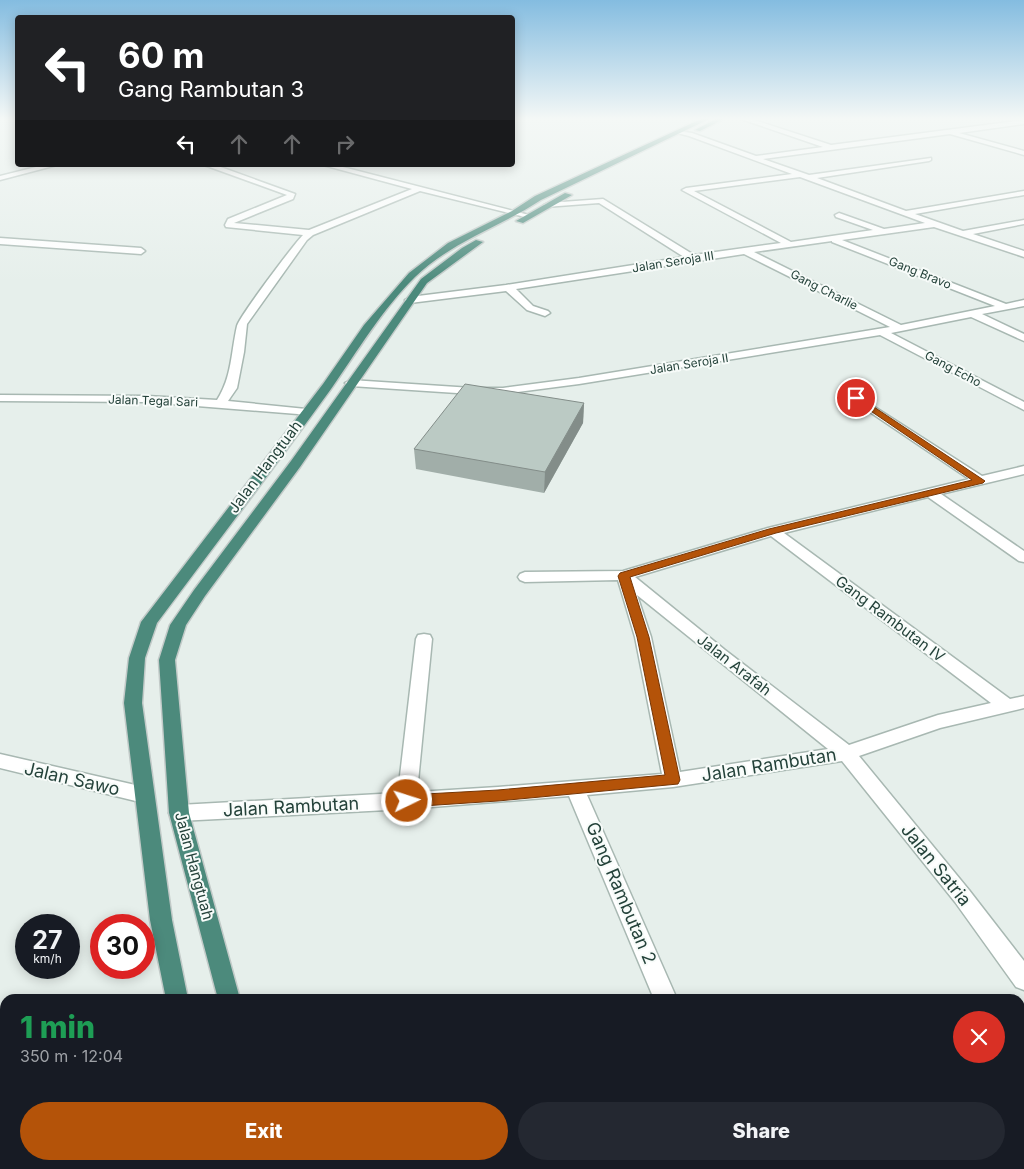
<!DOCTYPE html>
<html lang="en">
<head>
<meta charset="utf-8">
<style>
	:root { --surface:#171b24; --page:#242831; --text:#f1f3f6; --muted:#9ea1a6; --accent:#b45309 }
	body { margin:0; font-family:Inter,sans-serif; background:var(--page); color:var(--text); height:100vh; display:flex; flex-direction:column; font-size:19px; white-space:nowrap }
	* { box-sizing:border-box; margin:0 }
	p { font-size:16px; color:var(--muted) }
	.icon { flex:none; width:28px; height:28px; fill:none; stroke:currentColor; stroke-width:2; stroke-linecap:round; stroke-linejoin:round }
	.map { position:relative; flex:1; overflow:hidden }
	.sheet { position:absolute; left:0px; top:994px; width:1025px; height:176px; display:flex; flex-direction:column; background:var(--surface); border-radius:15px 15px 0 0; box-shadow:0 2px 12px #0003 }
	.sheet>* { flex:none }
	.guide { position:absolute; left:15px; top:15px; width:500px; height:152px; border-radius:5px; box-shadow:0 2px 12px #0003; background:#202124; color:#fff; overflow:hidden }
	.speed { position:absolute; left:15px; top:914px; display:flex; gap:10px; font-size:25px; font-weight:700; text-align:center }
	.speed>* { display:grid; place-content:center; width:65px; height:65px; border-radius:50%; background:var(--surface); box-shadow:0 2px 12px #0003; line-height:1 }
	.speed small { font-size:12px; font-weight:400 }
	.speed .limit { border:8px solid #d22; background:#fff; color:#111 }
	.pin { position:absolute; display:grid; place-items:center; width:42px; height:42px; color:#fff; margin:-21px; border:2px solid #fff; border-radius:50%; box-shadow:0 1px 5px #0007 }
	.me { position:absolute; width:55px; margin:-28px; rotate:86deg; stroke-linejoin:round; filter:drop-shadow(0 0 4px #0008) }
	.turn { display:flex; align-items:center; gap:18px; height:105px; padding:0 20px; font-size:22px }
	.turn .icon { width:65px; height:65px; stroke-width:2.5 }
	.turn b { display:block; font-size:35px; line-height:42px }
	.lanes { display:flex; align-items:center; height:48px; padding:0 20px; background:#0003; justify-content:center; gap:25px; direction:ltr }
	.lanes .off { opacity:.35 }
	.round { display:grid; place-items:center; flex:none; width:52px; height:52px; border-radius:26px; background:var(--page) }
	.headline { display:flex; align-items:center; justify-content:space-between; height:85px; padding:0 20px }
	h1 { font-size:30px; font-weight:800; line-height:38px; color:#1e9e55 }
	.button { display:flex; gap:10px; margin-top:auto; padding:10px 20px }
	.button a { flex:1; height:58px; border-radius:30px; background:var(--accent); color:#fff; font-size:20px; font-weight:800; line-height:58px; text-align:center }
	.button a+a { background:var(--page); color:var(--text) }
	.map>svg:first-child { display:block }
</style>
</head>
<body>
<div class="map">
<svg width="1024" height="1169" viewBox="0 0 1024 1169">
	<rect width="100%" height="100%" fill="#e6efeb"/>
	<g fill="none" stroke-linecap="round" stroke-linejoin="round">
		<!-- minor casing -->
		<g stroke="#a8b8b2" stroke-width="3">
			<path id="minor" d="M741,119H751L831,145L1024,120V124L959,133L1024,151V155L950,134L763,159L809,175L931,158V160L929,161L817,178L906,211L1024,191V195L915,214L963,231L1024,220V224L973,234L1024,251V257L934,227L842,240L1006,304L1024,300V306L982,314L1024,334V341L971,317L891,333L1024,402V410L880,335L579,384L503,394H472L351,386L345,383L351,380L472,388H503L579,378L890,327L744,254L516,289L533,306L548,311L550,313L545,316L527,310L506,291L410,303L405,300L410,297L506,285L684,257L599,203L545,207L544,205L548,203L603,199L694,255L781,243L682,190L686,188L792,174L689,136L677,133V131L692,133L756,156L823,147ZM800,177L925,223L884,229L839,213L835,215L836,217L873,230L791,242L694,191ZM832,241V242L995,306L901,325L754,252Z
				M44,165H57L0,180V176Z
				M204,165H215L295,194L293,199L234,223L309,230L412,189L323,165H335L533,216L529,218L420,191L313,235L307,240L247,324L244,352L237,388L228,401L306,409L312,413L310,415L147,402L0,401V395L147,396L217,400C232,377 231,352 237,326C239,317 294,244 303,235L226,227L225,225L228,219L287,195Z
				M0,238L141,248L145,251L141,254L0,244Z
				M856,395L982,476L1024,466V474L941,494L1024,551V562L1019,561L928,497L784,533L1010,699L1024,696V708L940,728L859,756L969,890L1024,961V990L1016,987L955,902L842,761L673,787L587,795L677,999H654L569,796L407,809L179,821L172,819L169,813L172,807L179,805L398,793L416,639L418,635L424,634L430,635L432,639L417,792L498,787L662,774L635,637L618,580L525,582L520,580L518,577L520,574L525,572L623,571L768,528L969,479L852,400L850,398ZM771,536L991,703L938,715L849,745L725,650L635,577ZM637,595L828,749L680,772L651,637Z
				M0,754L144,787L151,790L153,795L151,800L144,803L0,768Z"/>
		</g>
		<!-- trunk casing -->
		<g stroke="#c2cac8" stroke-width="3">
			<path id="trunk" d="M701,119H709L541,200C500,227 451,242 415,277C383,308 357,352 331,389C274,468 215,545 157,623L145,658L142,703L172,920L188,999H166L150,920L124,703L129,658L141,622L323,384L364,325L409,273L448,243L512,211L535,196Z
				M716,119H724L700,131L695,130Z
				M565,193L572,195L523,223L516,221Z
				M476,240L483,242L427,283L300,467L205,596L186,625L175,660L189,813L240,999H218L169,813L159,660L170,625L194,590L291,461L421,279L462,248Z
				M194,1165H220L221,1169H195Z
				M251,1165H277V1169H251Z"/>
		</g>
		<!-- minor -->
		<use href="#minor" fill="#fff" fill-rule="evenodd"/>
		<!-- trunk -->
		<use href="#trunk" fill="#4c8a7c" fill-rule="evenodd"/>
	</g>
	<!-- wall -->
	<path fill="#a1aea9" d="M584,403L583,423L544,493L416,469L414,449Z"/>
	<!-- shaded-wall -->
	<path fill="#838d89" d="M584,403L583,423L544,493L545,472Z"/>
	<!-- building -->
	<path fill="#bbcac4" stroke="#838d89" d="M465,384L584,403L545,472L414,449Z"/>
	<!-- sky -->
	<linearGradient id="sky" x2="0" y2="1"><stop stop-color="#84bce0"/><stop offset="0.42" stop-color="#f4f8f6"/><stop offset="1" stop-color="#f4f8f6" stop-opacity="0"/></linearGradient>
	<rect width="1024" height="283" fill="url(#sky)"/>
	<!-- route -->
	<path fill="#b45309" stroke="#753606" d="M856,395L985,481L983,483L776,533L630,577L649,637L680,780L678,784L498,801L407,807L402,805L400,801L402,797L407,795L498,790L665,775L637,637L618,576L620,573L769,529L972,480L853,399V396Z"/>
	<g text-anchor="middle" stroke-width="4" stroke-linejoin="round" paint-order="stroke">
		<!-- far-street labels -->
		<g font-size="12" fill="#24423a" stroke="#f7fbf9">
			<text transform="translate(673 262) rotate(-9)" y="4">Jalan Seroja III</text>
			<text transform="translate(920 273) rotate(22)" y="4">Gang Bravo</text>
			<text transform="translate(824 290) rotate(27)" y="4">Gang Charlie</text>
			<text transform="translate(689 364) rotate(-9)" y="4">Jalan Seroja II</text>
			<text transform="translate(953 369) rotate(28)" y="4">Gang Echo</text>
			<text transform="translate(153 401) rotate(2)" y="4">Jalan Tegal Sari</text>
		</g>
		<!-- street labels -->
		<g font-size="15" fill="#24423a" stroke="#f7fbf9">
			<text transform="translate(265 467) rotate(-53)" y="5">Jalan Hangtuah</text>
			<text transform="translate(890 619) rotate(37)" y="5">Gang Rambutan IV</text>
			<text transform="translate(734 665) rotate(38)" y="5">Jalan Arafah</text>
			<text transform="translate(194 866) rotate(75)" y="5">Jalan Hangtuah</text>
		</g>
		<!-- near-street labels -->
		<g font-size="18" fill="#24423a" stroke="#f7fbf9">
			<text transform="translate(769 765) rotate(-9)" y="6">Jalan Rambutan</text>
			<text transform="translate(72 779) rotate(13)" y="6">Jalan Sawo</text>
			<text transform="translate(291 807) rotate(-3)" y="6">Jalan Rambutan</text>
			<text transform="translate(936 865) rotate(51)" y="6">Jalan Satria</text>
			<text transform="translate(621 893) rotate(67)" y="6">Gang Rambutan 2</text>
		</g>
	</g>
</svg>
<div class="speed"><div>27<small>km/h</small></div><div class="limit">30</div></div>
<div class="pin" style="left:856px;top:398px;background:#d93025"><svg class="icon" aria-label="arrive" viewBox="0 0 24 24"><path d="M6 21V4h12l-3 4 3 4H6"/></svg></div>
<svg class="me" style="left:407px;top:801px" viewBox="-20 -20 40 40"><circle r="17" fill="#b45309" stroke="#fff" stroke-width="3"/><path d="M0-11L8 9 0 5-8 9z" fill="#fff"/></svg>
<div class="guide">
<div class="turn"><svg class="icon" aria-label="left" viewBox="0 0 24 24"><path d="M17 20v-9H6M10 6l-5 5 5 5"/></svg><div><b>60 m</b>Gang Rambutan 3</div></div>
<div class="lanes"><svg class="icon" aria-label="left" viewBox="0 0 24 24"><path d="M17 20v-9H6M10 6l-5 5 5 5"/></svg><svg class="icon off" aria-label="ahead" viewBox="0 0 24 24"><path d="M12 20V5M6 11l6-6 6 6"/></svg><svg class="icon off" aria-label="ahead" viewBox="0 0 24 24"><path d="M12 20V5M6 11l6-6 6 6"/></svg><svg class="icon off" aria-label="right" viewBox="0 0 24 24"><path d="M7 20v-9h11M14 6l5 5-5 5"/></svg></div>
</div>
<section class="sheet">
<div class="headline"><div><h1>1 min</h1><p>350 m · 12:04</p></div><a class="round" style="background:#d93025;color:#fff"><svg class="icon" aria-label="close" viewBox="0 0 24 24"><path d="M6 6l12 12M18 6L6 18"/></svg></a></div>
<div class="button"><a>Exit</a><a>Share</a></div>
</section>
</div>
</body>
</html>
